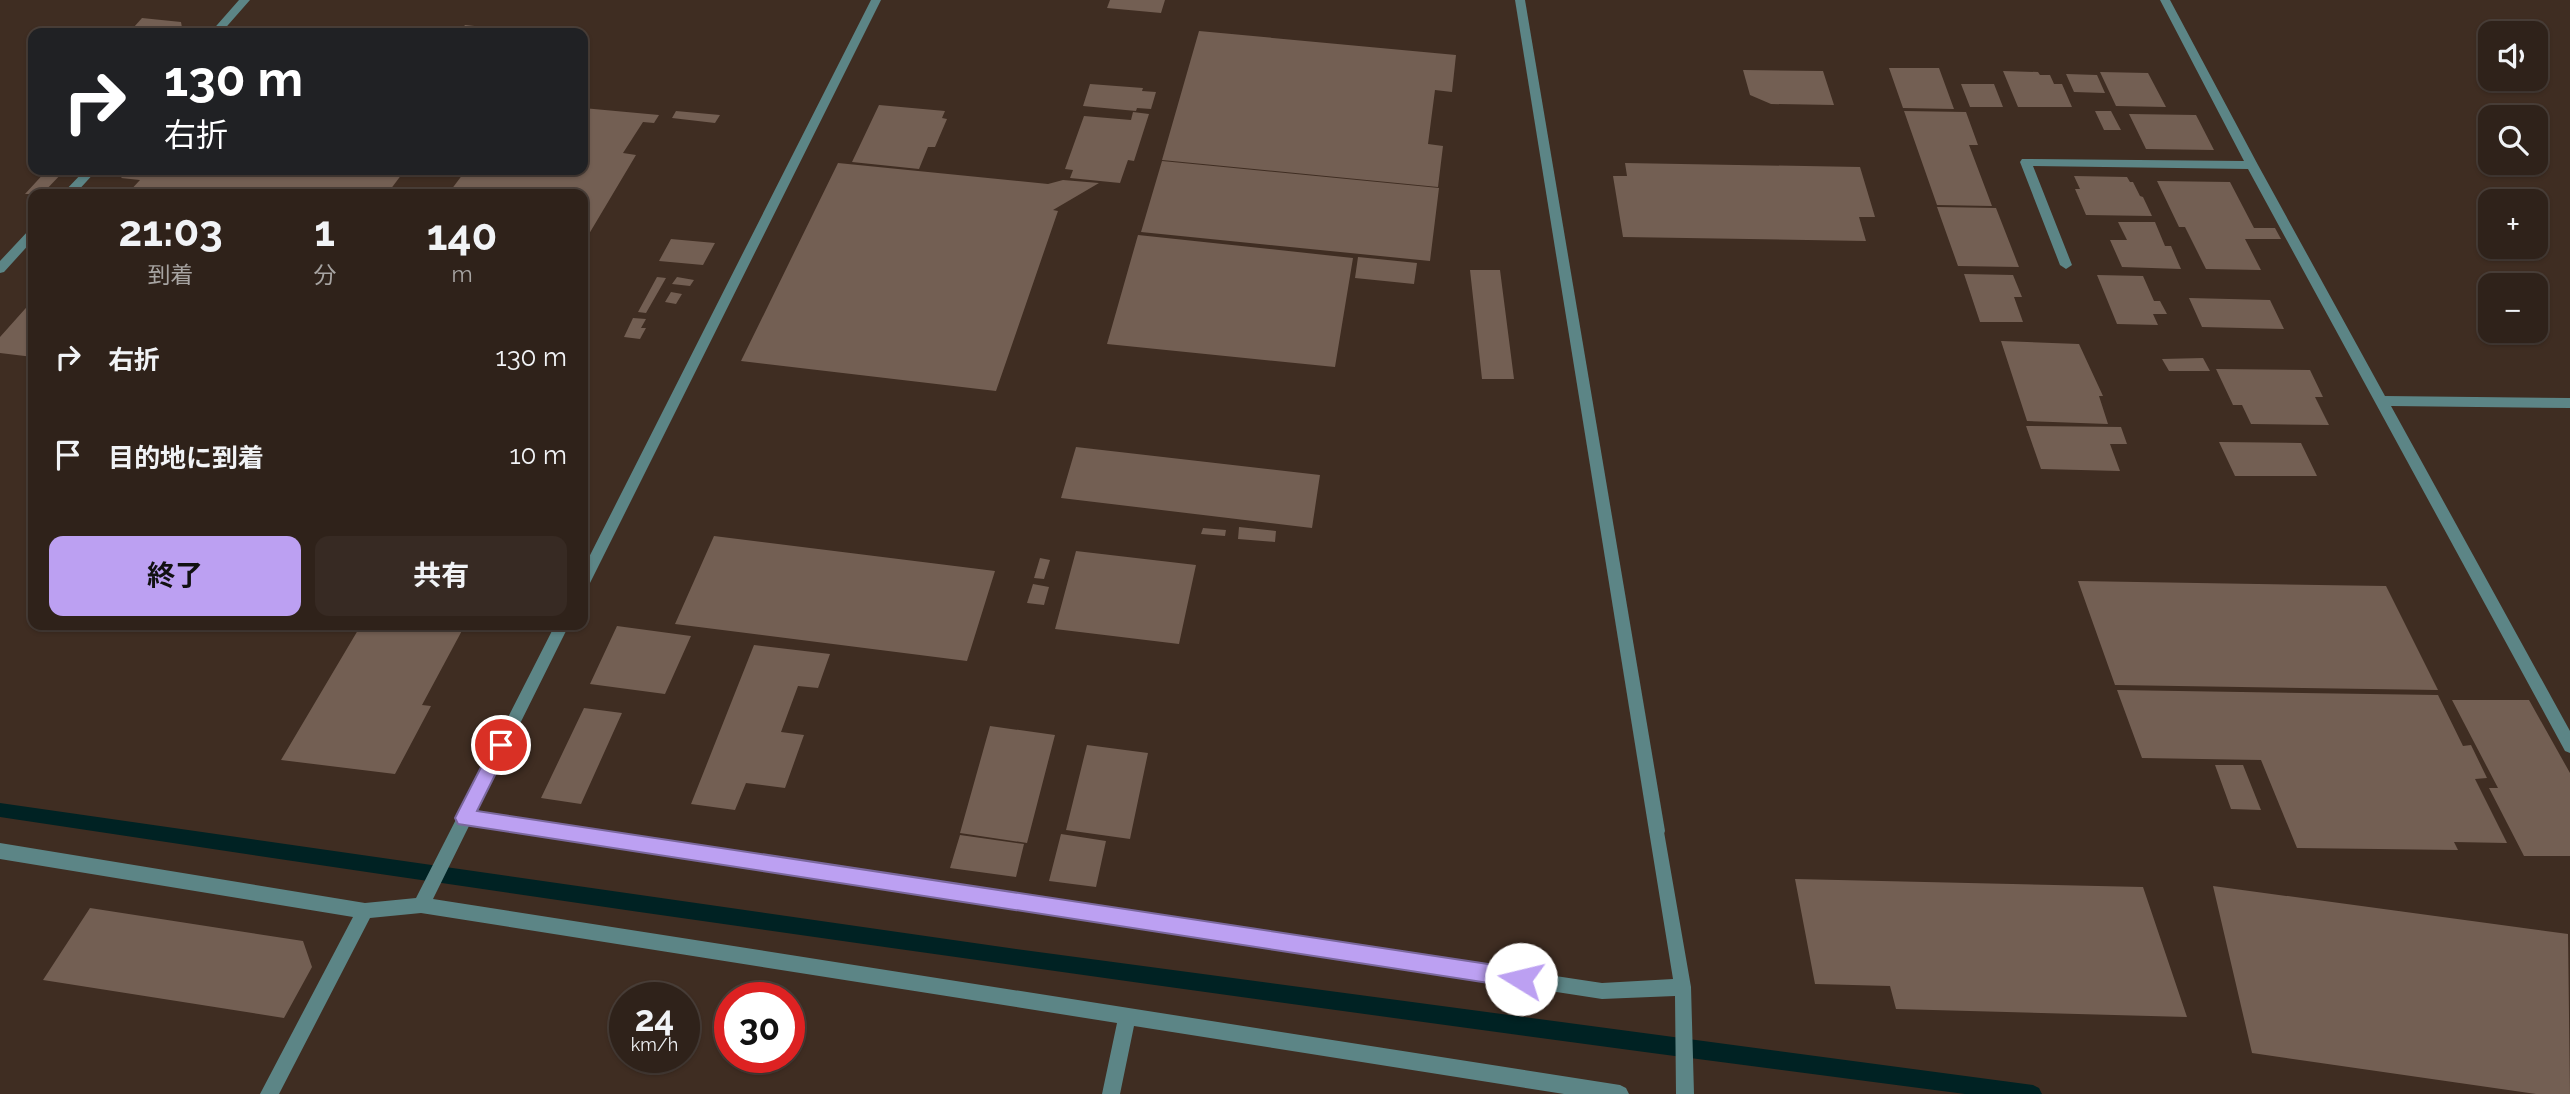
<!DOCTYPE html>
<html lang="ja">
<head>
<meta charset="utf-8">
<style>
	:root { --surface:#2f221a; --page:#372a23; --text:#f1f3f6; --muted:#a7a4a2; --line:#4a3f39; --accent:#bca0f2 }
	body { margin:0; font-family:Raleway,"Noto Sans JP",sans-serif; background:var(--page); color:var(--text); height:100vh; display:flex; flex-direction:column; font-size:26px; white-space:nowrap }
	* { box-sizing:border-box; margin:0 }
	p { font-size:23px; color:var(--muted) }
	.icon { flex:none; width:38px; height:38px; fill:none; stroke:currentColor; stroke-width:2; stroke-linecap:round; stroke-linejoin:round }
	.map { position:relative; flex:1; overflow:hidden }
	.drawer { position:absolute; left:28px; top:189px; width:560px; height:441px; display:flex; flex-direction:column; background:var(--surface); border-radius:14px; box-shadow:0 2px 5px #0004,0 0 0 2px var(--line) }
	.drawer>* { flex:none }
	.banner { position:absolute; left:28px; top:28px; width:560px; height:147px; border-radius:14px; box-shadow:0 2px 5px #0004,0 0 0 2px var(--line); background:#202124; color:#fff; overflow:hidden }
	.controls { position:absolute; left:2478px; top:21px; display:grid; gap:14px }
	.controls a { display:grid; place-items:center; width:70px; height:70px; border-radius:14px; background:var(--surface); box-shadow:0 2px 5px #0004,0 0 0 2px var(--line); font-size:35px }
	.speed { position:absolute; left:609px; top:982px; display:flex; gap:14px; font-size:35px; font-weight:700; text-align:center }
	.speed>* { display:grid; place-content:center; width:91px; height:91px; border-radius:50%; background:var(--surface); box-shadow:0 2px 5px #0004,0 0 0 2px var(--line); line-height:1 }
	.speed small { font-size:18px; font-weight:400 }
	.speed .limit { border:10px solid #d22; background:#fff; color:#111 }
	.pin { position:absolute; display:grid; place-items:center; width:60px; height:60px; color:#fff; margin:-30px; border:4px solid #fff; border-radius:50%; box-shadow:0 2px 7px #0007 }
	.me { position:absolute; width:77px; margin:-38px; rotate:279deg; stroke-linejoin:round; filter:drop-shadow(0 0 5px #0008) }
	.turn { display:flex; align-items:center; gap:24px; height:147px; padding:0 21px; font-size:32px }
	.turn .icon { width:91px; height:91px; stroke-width:2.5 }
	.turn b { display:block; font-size:49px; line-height:60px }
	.eta { display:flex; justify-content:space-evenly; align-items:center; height:119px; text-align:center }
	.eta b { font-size:42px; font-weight:700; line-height:49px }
	.action { display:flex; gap:14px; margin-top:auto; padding:14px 21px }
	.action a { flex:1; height:80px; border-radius:14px; background:var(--accent); color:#111; font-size:28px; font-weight:700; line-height:80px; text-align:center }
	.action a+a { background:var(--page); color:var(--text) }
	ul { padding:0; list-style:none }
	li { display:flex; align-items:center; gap:21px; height:98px; padding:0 21px }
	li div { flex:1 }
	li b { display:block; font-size:26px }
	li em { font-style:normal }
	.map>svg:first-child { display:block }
</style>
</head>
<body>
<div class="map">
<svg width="2570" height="1094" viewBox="0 0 2570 1094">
	<rect width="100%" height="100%" fill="#3f2d22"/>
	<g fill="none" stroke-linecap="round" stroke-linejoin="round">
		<!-- stream -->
		<path fill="#002223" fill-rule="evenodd" d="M0,803L1016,949L2033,1085L2039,1088L2042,1094H1965C1309,1009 654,916 0,817Z"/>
	</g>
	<!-- building -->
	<path fill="#735f53" d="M1110,0H1165L1161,13L1107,8Z
		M142,18L181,22L183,33H166L164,30L134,27Z
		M465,25L523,31V33H459Z
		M1199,31L1456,55L1452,92L1435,90L1428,144L1443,146L1438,187L1162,160Z
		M1889,68H1939L1954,109L1903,108Z
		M1743,70L1823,71L1834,105L1771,104L1750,95Z
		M2003,71L2038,72L2040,75H2050L2054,84H2062L2072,107H2018Z
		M2100,72L2148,73L2166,107L2116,106Z
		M2066,74L2097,75L2105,93L2074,92Z
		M1090,84L1143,88L1142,91L1156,92L1151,109L1137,108L1136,111L1083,106Z
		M1961,84H1994L2003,107H1970Z
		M879,105L945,111L942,118L947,119L935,147H928L919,169L852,162Z
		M583,108L659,115L654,123L643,122L623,153L636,155L583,244V194H448L466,170H583Z
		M676,111L720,115L715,123L672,118Z
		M1904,111L1966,112L1978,145H1969L1992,206L1937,205Z
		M2095,111H2111L2121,130H2104Z
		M1133,112L1149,114L1134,161L1128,160L1120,183L1070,178L1073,170L1065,169L1084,116L1131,120Z
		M2129,114L2196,115L2214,150L2146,149Z
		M1162,161L1439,188L1430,261L1141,232Z
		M838,163L1048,184L1063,180L1099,183L1053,210L1058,211L996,391L741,361Z
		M1625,163L1860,167L1875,217H1859L1866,241L1623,237L1613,176H1627Z
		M47,170H65L42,194H25Z
		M128,170H405L387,194H127L140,180L121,178Z
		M2074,176L2127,177L2130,182H2133L2140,196L2143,197L2152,216L2086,215L2075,189H2080Z
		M2157,181L2230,182L2254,228H2275L2281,239H2245L2261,270L2206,269L2185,227H2179Z
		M1937,207L1996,208L2019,267L1958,266Z
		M2118,222H2155L2165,246H2171L2181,269L2122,267L2110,240H2127Z
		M1138,235L1353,258L1335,367L1107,344Z
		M671,239L715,243L703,265L659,261Z
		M1358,257L1417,263L1414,284L1355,278Z
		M1470,270H1500L1514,379H1482Z
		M1964,274L2013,275L2022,297H2014L2023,322H1980Z
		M2097,275L2143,276L2154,301H2160L2167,314H2153L2158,325L2117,324Z
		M657,277L666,278L646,313L638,312Z
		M677,277L694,280L690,286L672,284Z
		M671,292L682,294L676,304L665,302Z
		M2189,298L2270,300L2284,329L2202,327Z
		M33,300V357L0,353V337Z
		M633,318L646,319L641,328H646L640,339L624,337Z
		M2001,341L2079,344L2103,396H2099L2108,424L2027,421Z
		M2203,358L2210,371H2169L2162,359Z
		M2216,369L2310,370L2323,397H2315L2329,425L2251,424L2242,405H2233Z
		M2026,426L2121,427L2127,444H2110L2120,471L2041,469Z
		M2219,442L2301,443L2317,476H2235Z
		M1076,447L1320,475L1312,528L1061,498Z
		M1239,527L1276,531L1275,542L1238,539Z
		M1203,528L1226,530L1225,536L1201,534Z
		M714,536L995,571L967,661L675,624Z
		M1076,551L1196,565L1179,644L1055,629Z
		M1040,558L1050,560L1044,579L1034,578Z
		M2078,581L2386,586L2438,690L2115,685Z
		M1033,584L1049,587L1044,605L1027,603Z
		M361,625H465L422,705L431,706L395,774L281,760Z
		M617,626L691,636L665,694L590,684Z
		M754,645L830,654L818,688L798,686L781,732L804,735L785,788L746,783L735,810L691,804Z
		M2117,690L2438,695L2463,746L2471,745L2487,778L2475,779L2507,843L2454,842L2458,850L2297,848L2261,760L2142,758Z
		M2452,700H2529L2570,773V856H2524L2489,788H2498Z
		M584,708L622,713L581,804L541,798Z
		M990,726L1055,735L1027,843L960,833Z
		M1087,745L1148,753L1130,839L1066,830Z
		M2215,765H2243L2261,810L2231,809Z
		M1061,834L1106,841L1096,887L1049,881Z
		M960,835L1024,844L1016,877L950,868Z
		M1795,879L2143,887L2187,1017L1896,1009L1890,986L1815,984Z
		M2213,886L2568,934L2570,1094H2536L2252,1053Z
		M90,908L303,941L312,967L284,1018L43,980Z"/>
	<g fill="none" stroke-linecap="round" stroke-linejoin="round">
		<!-- minor -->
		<path fill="#5c8586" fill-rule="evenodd" d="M239,0H250L221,33H210Z
			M871,0H881L588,587L583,589V569Z
			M2160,0H2170L2258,165L2385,396L2570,398V408L2391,406L2570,731V753L2565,751L2248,169L2033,166L2072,265L2066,269L2060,265L2020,162L2022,159L2244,161Z
			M85,170H97L75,194H62Z
			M33,229V240L4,272L0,273V261L29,230Z
			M555,625H569L476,812L1602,983L1673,979L1649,831L1651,826L1657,824L1663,826L1691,987L1694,1094H1676L1675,996L1602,999L469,826L433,899L1620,1085L1626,1088L1629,1094H1564L1134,1026L1120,1094H1102L1117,1023L421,913L370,918L279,1094H260L353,917L0,859V843L365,903L416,898Z"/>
		<!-- tertiary -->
		<path fill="#5c8586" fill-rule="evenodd" d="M1515,0H1525L1665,831L1663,836L1657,838L1651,836L1649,831Z"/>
	</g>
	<!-- route -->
	<path fill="#bca0f2" stroke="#7a689d" stroke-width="2" d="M501,737L507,740L510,745L477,811L1521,969L1527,972L1530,979L1527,985L1521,988L458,824L455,818L458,812L495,740Z"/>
</svg>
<div class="controls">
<a><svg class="icon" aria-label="sound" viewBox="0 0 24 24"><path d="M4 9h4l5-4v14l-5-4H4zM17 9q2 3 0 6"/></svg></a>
<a><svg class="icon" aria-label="search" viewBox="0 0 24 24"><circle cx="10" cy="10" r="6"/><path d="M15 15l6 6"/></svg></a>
<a>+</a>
<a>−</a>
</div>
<div class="speed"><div>24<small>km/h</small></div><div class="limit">30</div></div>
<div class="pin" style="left:501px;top:745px;background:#d93025"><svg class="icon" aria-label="arrive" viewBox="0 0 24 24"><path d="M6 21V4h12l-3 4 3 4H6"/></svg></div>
<svg class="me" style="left:1521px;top:979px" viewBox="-20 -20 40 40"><circle r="19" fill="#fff"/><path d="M0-13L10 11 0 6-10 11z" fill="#bca0f2"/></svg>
<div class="banner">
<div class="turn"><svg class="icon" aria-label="right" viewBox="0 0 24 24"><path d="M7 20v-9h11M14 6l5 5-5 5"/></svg><div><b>130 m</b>右折</div></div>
</div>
<section class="drawer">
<div class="eta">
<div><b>21:03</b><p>到着</p></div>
<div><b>1</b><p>分</p></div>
<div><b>140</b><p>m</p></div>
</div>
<ul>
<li><svg class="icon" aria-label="right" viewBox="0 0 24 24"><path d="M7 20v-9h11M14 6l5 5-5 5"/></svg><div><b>右折</b></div><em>130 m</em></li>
<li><svg class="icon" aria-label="arrive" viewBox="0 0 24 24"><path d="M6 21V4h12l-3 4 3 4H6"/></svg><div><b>目的地に到着</b></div><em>10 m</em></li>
</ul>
<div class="action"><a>終了</a><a>共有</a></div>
</section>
</div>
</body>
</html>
